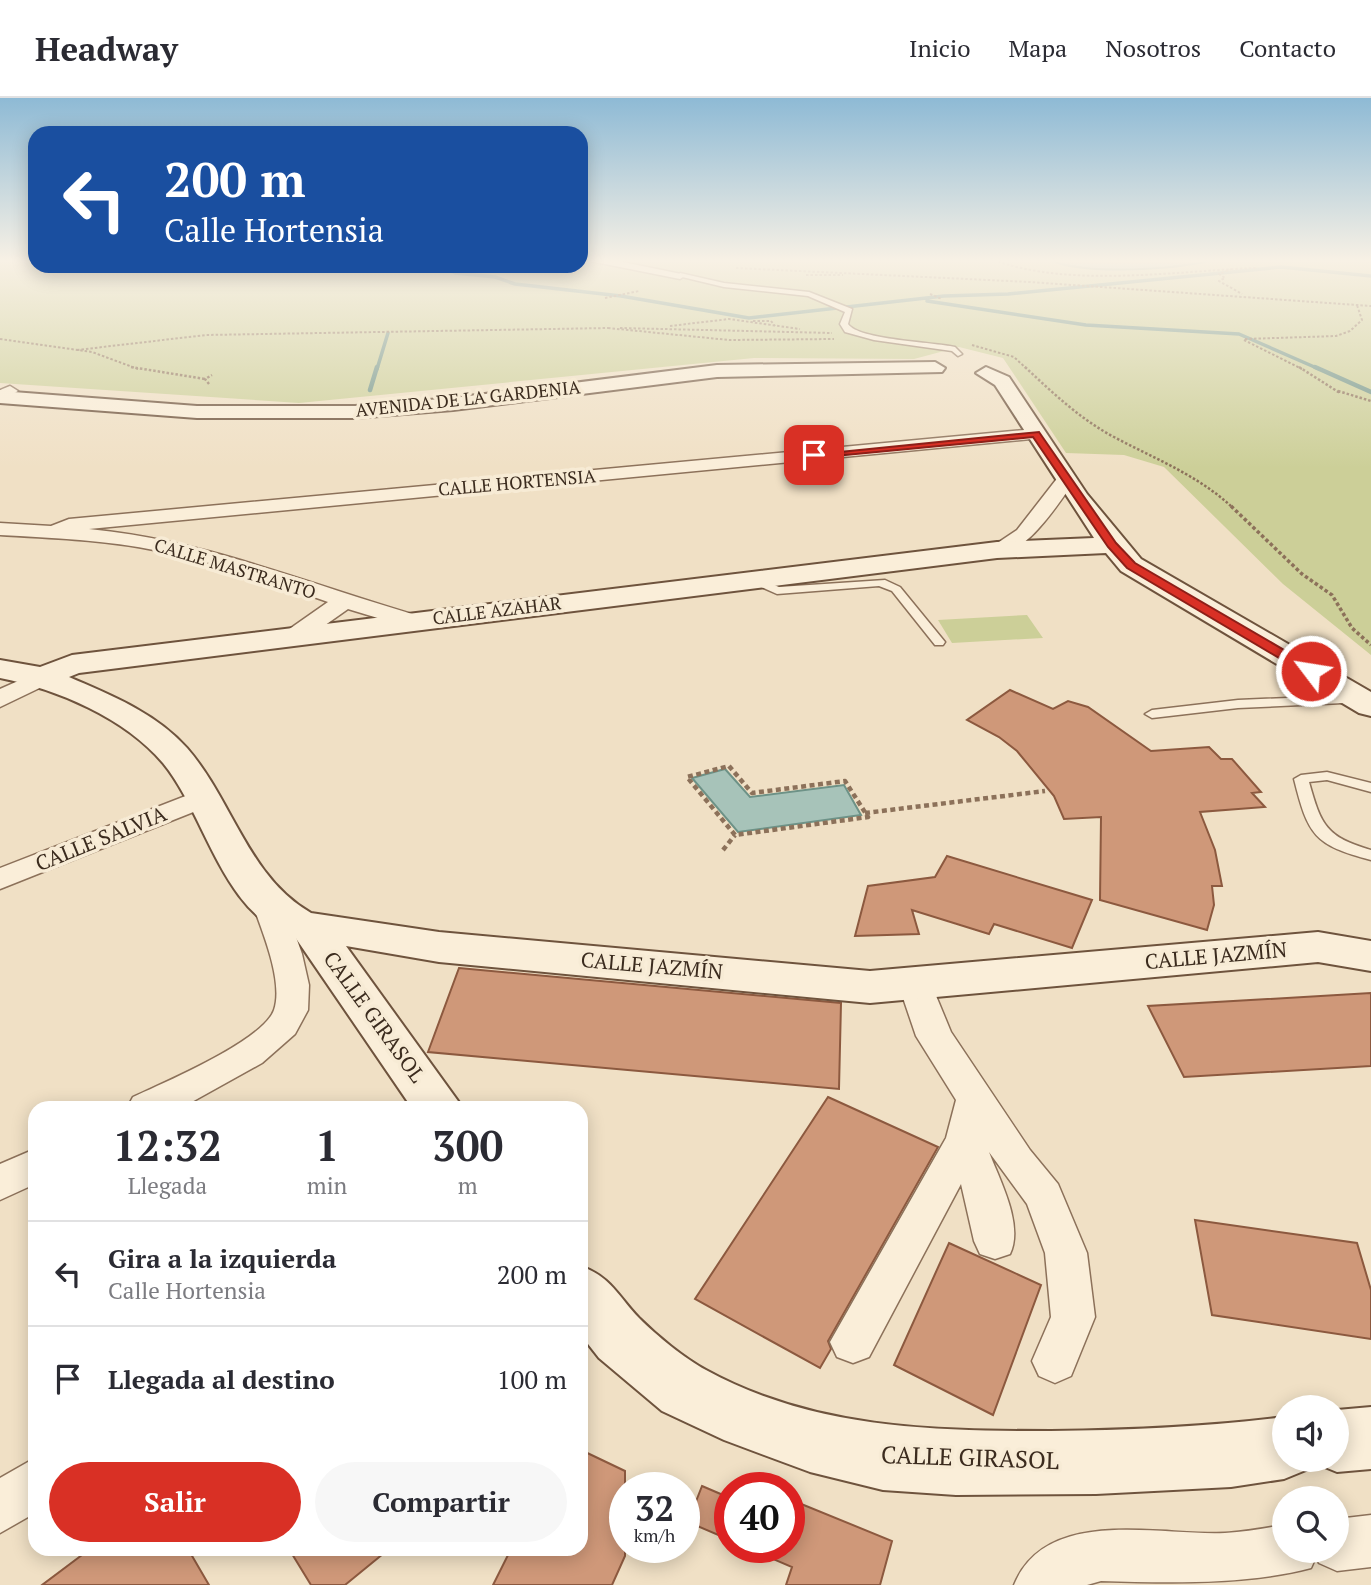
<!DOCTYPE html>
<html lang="es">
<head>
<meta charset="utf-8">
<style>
	:root { --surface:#fff; --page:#f7f7f7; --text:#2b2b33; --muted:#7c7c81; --line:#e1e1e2; --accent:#d93025 }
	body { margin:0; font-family:"PT Serif",serif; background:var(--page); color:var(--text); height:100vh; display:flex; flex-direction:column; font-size:26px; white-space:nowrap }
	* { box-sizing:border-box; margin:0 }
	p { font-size:23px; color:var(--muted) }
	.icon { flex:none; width:38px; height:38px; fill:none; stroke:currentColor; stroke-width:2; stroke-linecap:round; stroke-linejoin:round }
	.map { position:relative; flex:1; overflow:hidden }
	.side { position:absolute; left:28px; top:1003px; width:560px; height:455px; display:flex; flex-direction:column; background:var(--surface); border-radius:21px; box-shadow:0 4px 18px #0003 }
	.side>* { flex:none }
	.banner { position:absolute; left:28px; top:28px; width:560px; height:147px; border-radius:21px; box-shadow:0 4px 18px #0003; background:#1a4fa0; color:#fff; overflow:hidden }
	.tools { position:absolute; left:1272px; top:1297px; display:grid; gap:14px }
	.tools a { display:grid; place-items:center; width:77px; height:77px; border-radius:50%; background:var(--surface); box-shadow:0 4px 18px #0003; font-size:35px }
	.speed { position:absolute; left:609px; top:1374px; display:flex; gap:14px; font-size:35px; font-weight:700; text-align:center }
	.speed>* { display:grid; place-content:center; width:91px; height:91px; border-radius:50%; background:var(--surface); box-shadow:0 4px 18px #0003; line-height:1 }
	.speed small { font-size:18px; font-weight:400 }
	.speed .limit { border:10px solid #d22; background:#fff; color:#111 }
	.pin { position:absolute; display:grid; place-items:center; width:60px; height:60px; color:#fff; margin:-30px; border-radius:14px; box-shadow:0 4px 10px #0006 }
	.me { position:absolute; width:77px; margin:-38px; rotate:301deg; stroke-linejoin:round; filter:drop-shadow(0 0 5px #0008) }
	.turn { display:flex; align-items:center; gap:24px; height:147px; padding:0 21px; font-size:32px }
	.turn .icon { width:91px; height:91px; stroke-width:2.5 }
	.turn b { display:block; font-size:49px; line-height:60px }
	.eta { display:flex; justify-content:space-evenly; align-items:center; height:119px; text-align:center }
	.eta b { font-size:42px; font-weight:800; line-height:49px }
	.cta { display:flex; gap:14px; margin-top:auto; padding:14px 21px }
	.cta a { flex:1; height:80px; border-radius:42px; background:var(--accent); color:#fff; font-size:28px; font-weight:800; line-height:80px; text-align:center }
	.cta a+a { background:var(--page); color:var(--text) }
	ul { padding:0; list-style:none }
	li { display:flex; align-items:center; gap:21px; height:105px; padding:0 21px; border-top:2px solid var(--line) }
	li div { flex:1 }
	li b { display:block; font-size:26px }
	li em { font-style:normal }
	header { display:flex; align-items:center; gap:42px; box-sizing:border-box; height:98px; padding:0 35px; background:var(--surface); border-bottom:2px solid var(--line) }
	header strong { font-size:33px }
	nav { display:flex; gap:38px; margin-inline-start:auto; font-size:24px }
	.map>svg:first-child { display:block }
</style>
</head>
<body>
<header>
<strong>Headway</strong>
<nav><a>Inicio</a><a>Mapa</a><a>Nosotros</a><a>Contacto</a></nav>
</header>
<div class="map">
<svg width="1371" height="1487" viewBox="0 0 1371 1487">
	<rect width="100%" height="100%" fill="#f0e0c5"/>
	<!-- green -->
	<path fill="#cccf98" d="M0,162H35V168H581V162H1371V557L1283,486L1164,369L1124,357L1066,355L1003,260L959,249L914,261L754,260L299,305L0,285Z
		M1027,517L1043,540L952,545L938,522Z"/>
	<!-- water -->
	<path fill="#a7c3b9" stroke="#6d9287" stroke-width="2" d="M1050,162H1214C1175,171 1087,178 1050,162Z
		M725,671L750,699L844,687L861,717L738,734L692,680Z"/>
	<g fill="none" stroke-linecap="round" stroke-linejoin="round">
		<!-- stream-far1 -->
		<path stroke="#6d9287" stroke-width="3.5" d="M441,168L455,175L495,179L515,186L621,198L749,220L944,198L1008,196L1281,169L1371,178
			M927,203L1086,227L1239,236L1319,271
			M377,271L388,235"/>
		<!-- stream -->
		<path stroke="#6d9287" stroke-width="4.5" d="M1315,269L1371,294
			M370,292L377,269"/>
	</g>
	<!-- building -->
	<path fill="#cf9879" stroke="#8c593f" stroke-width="2" d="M1010,592L1053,611L1068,603L1088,609L1151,653L1209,649L1221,661H1232L1261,694L1252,695L1265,709L1200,714L1215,752L1222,788H1212L1214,807L1207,832L1100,802L1101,719L1064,721L1054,698L1017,653L999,639L967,622Z
		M947,758L1092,802L1072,850L994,826L989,836L912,812L919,836L855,838L868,788L935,779Z
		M459,870L841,905L839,991L428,954Z
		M1371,895V968L1184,979L1148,908Z
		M828,999L938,1049L828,1243L831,1251L820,1270L695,1201Z
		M1195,1122L1357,1145L1371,1192V1241L1212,1217Z
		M949,1145L1041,1187L993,1317L894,1267Z
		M581,1352L625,1373V1458L612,1487H493L511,1451H581Z
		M702,1388L730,1400V1442L688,1424Z
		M789,1401L892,1443L880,1487H786L792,1469L745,1449H789Z
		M90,1451H188L209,1487H42Z
		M289,1451H389L345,1487H311Z"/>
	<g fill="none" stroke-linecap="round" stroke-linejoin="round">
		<!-- lane casing -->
		<g stroke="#8c715a" stroke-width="3">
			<path id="lane" d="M680,175L724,185L809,194L852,211L848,226C859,242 933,244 955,249L962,256L958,258L952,253L874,242L845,234L840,226L845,214L808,198L724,189L678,178Z
				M754,479L779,489L885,482L900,489L945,544L943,547H935L892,493L879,488L777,496L750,484L748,482Z
				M1359,597L1364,598V604L1238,610L1152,620L1145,616L1152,612L1238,602Z
				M1327,674L1371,685V694L1327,682L1309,684C1321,727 1326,739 1371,752V762C1314,747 1308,737 1294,681L1301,677Z"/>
		</g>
		<!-- street casing -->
		<g stroke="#8c715a" stroke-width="3">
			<path id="street" d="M585,162H613L686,177L680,181Z
				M10,288L18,293L0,303V292Z
				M1035,331L1041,332L1044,336L1041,340L89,431C205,442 311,487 422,519L425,524L414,531L348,511L304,542H288L284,537L288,532L328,504C273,485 217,464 159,453C107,442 53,440 0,437V425L51,428L69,421Z
				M1066,376L1075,382C1059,405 1022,464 990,456L987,452L1017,432L1059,378Z
				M43,572L52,574L55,579L52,584L0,609V591Z
				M201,692L211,695L215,701L211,707L0,791V770Z
				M267,792L278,795L283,802L302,856L309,887L308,912L295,936L262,965L181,1010H127L133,999C163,985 263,943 274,912C284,883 261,830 251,802L256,795Z
				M915,873L927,876L951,934L1030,1052L1058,1086L1087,1155L1095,1219L1071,1278L1055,1285L1039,1278L1032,1263L1051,1219L1045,1155L1027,1106L989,1054C1000,1083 1024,1127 1010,1156L995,1161L980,1156L974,1143L961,1086L869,1259L853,1265L837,1259L830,1244L946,1040L956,1002L916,938L898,885L903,876Z
				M35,1051V1086L0,1102V1066Z
				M35,1360V1415L0,1435V1380Z
				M1371,1417V1469L1337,1473L1319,1465L1316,1459L1311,1470C1247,1487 1169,1485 1101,1483L1087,1487H1014C1046,1408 1158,1438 1225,1435C1245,1434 1265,1430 1284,1427V1452H1337V1421Z"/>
		</g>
		<!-- secondary casing -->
		<g stroke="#6e533d" stroke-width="4">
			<path id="secondary" d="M935,264L945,270L942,274L717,279L453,312L355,320H197L0,305V293L197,308H355L453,300L717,267Z
				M986,269L1009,279L1087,396L1141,461L1371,594V618L1359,615L1121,473L1106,455L997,460L79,575L69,579C111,597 156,615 187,650C233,703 248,779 311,815L439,834L870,873L1318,834L1371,843V873L1318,864L870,905L439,864L346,848L463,1010H412L295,839C223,819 206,717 163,665C125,620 57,591 0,580V562L40,569L72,557L997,444L1094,440L995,287L976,275Z
				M581,1168C612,1180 617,1197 639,1220C657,1238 684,1260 706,1272C813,1331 933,1333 1051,1333C1129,1332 1207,1329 1284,1319V1362H1311L1306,1372L1284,1381L1231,1389L1096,1396L956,1397L883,1392L810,1374L724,1342L662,1313L599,1260L581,1237Z
				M1371,1309V1371L1337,1374L1315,1365L1313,1362H1337V1312Z"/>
		</g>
		<!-- path-far3 -->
		<path stroke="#8c715a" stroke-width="2" stroke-dasharray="2.5 2" stroke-linecap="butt" d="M994,162C1069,190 1175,173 1256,170
			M736,170L1030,184L1371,208
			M1232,171L1219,176L1225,180L1219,183L1242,196
			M806,177H843
			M930,196L942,201
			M605,200L639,193
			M753,223H771L775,228
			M670,228L729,221L800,231
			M608,230L729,242L834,241
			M620,230L832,235
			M0,241L92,254L138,271
			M1245,241L1336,238L1350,233L1362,222L1357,207
			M1244,242L1302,271
			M972,247L1014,259L1027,271
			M77,252L206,237L608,230"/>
		<!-- path-far2 -->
		<path stroke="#8c715a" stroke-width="2.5" stroke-dasharray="2.5 2" stroke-linecap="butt" d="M131,269L205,281
			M1025,269C1053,295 1080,321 1114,339C1155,361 1198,377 1233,410
			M1299,269L1340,295
			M209,286L205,281L212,277
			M1338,293L1371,303"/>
		<!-- path-far1 -->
		<path stroke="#8c715a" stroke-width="3.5" stroke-dasharray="3.5 2.5" stroke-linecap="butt" d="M1231,408L1302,476L1332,497L1352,530L1371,547"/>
		<!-- path -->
		<path stroke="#8c715a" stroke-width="4.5" stroke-dasharray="5 3.5" stroke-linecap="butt" d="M729,668L752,695L845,683L868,719L735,737L687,679Z
			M865,715L1045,693
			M723,752L735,737"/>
		<!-- lane -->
		<use href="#lane" fill="#faeed9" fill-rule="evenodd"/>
		<!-- street -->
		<use href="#street" fill="#faeed9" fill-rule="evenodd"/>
		<!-- secondary -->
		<use href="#secondary" fill="#faeed9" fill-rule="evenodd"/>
	</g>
	<!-- sky -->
	<linearGradient id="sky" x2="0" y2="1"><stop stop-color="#8ebad5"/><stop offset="0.44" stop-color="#f8f1e5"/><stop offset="1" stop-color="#f8f1e5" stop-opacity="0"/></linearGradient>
	<rect width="1371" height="370" fill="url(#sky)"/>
	<!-- route -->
	<path fill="#d93025" stroke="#8d1f18" stroke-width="2" d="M1039,334L1116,445L1135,465L1315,570V576H1306L1127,470L1108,449L1033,339L814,360L810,357Z"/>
	<g text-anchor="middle" stroke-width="7" stroke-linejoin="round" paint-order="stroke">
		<!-- far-street labels -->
		<g font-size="18" fill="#3b2b1e" stroke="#f7ebd5">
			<text transform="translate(468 301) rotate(-6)" y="6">AVENIDA DE LA GARDENIA</text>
			<text transform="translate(517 385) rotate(-5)" y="6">CALLE HORTENSIA</text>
			<text transform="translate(235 471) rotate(17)" y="6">CALLE MASTRANTO</text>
			<text transform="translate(497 513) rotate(-7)" y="6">CALLE AZAHAR</text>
		</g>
		<!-- street labels -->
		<g font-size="21" fill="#3b2b1e" stroke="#f7ebd5">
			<text transform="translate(101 741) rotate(-22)" y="7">CALLE SALVIA</text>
			<text transform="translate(1216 858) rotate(-5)" y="7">CALLE JAZMÍN</text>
			<text transform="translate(652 868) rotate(5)" y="7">CALLE JAZMÍN</text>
			<text transform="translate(374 919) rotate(54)" y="7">CALLE GIRASOL</text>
		</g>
		<!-- near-street labels -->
		<g font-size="24" fill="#3b2b1e" stroke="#f7ebd5">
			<text transform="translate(970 1360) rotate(2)" y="8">CALLE GIRASOL</text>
		</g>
	</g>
</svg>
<div class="tools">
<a><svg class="icon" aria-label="sound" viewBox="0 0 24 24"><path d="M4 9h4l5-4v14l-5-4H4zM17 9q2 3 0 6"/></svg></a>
<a><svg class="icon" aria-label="search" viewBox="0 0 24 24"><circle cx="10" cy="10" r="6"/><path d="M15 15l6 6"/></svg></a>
</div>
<div class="speed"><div>32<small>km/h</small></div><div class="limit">40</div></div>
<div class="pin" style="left:814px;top:357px;background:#d93025"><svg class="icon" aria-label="arrive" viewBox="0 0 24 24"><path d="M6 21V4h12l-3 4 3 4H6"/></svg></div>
<svg class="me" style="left:1311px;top:573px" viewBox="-20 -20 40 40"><circle r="17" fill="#d93025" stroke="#fff" stroke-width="3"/><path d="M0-11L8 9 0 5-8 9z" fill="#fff"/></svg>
<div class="banner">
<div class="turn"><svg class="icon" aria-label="left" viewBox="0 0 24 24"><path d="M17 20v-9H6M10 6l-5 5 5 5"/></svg><div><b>200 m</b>Calle Hortensia</div></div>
</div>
<section class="side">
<div class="eta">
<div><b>12:32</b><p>Llegada</p></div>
<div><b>1</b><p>min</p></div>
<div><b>300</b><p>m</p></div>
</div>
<ul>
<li><svg class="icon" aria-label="left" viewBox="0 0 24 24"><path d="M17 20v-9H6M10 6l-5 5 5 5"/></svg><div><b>Gira a la izquierda</b><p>Calle Hortensia</p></div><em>200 m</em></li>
<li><svg class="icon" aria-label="arrive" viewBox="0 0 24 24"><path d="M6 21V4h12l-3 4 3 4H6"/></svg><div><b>Llegada al destino</b></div><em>100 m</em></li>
</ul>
<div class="cta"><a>Salir</a><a>Compartir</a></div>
</section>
</div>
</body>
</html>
